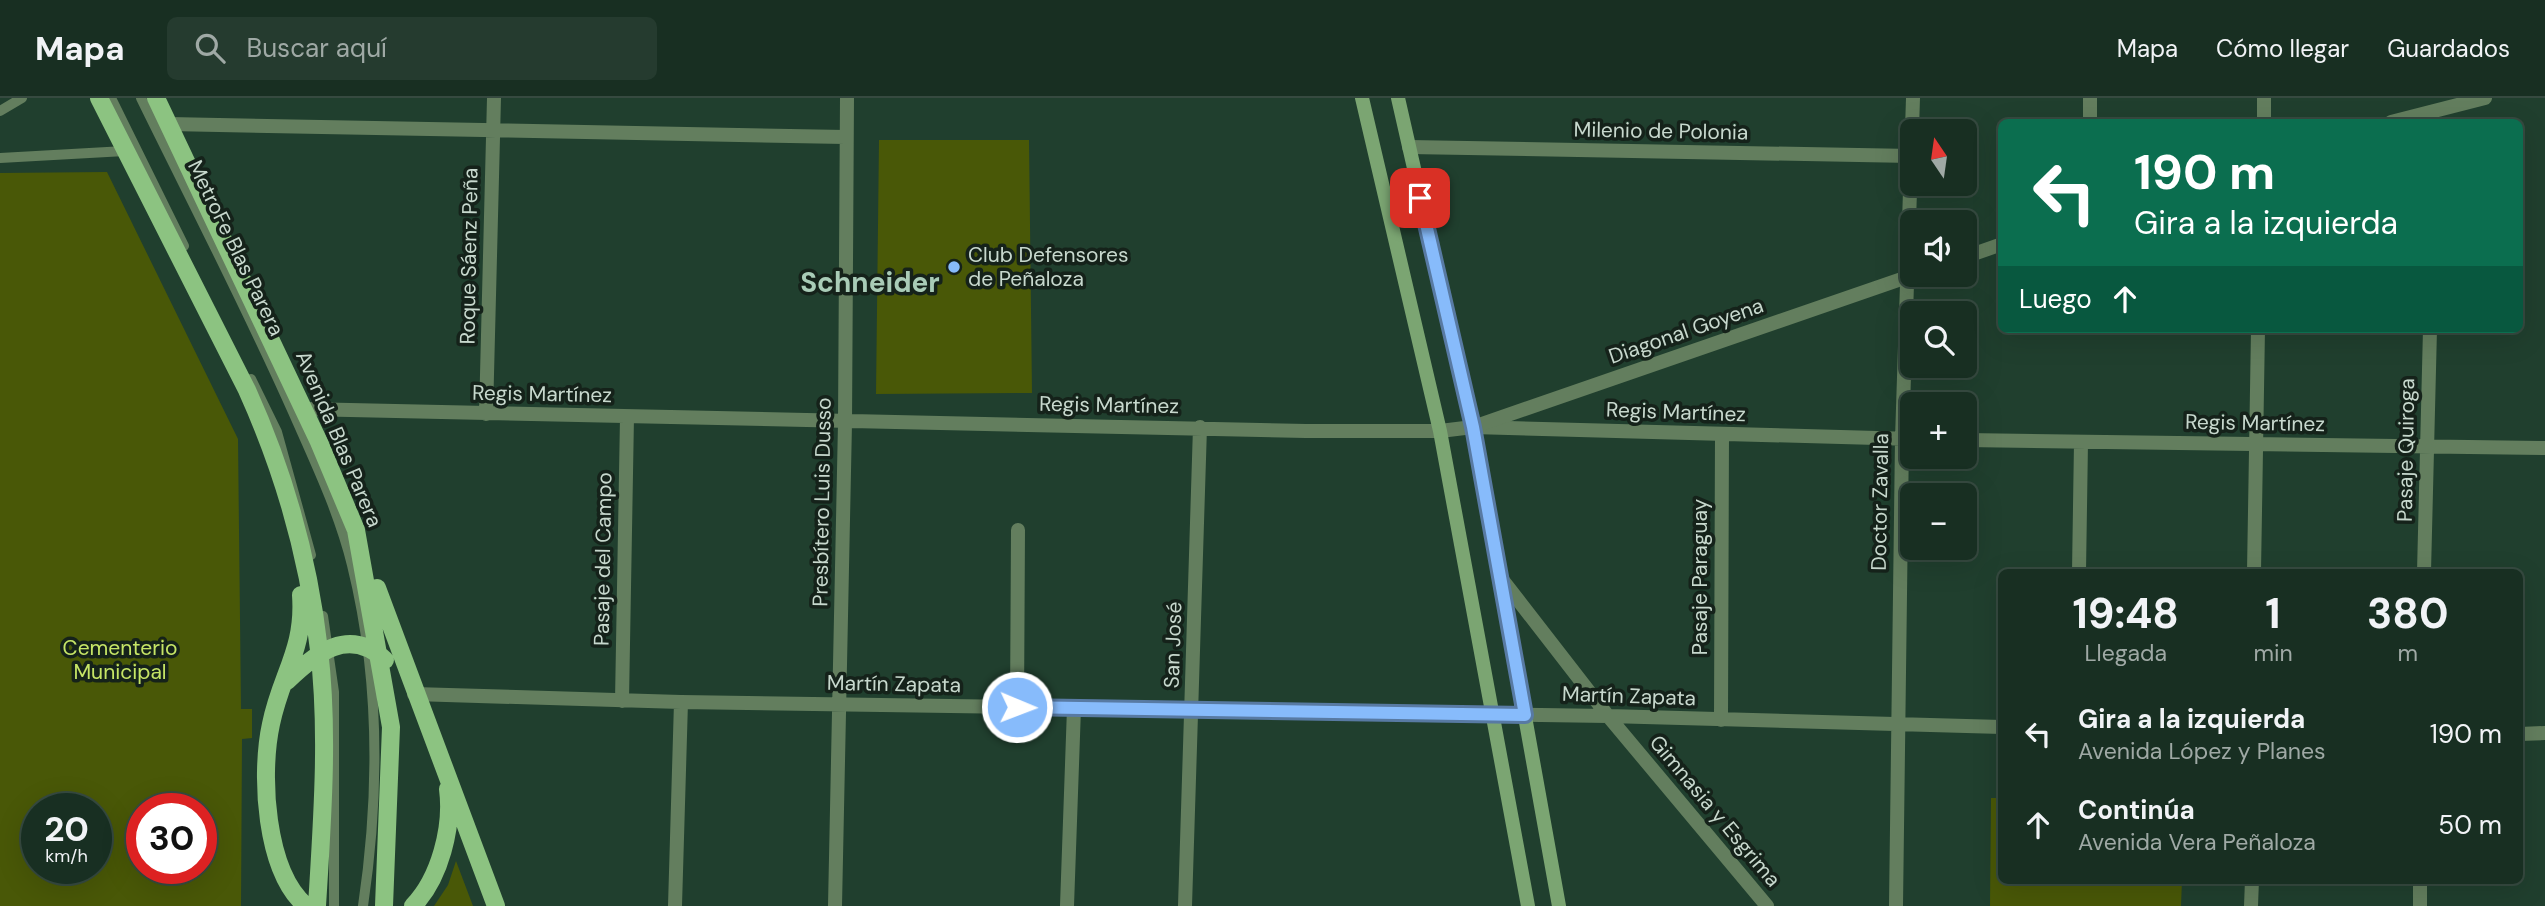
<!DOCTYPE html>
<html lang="es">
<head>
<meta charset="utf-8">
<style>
	:root { --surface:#182f22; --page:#253b2f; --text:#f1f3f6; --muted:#9fa9a5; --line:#364a40 }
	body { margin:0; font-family:"DM Sans",sans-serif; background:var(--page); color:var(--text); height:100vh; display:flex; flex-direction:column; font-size:26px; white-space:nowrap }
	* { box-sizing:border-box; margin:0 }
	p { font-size:23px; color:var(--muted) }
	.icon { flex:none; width:38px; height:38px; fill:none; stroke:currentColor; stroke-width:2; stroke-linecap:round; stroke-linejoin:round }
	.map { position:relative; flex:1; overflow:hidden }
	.drawer { position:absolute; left:1998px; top:471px; width:525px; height:315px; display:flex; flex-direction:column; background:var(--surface); border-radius:10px; box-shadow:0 7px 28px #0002,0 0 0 2px var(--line) }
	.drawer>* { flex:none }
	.banner { position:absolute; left:1998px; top:21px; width:525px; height:214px; border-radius:10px; box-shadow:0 7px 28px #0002,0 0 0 2px var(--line); background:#0b6e4f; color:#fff; overflow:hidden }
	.needle { width:46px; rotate:347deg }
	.tools { position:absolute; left:1900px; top:21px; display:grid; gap:14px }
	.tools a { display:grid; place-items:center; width:77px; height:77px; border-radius:10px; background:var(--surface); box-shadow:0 7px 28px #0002,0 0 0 2px var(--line); font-size:35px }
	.speed { position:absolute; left:21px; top:695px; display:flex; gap:14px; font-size:35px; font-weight:700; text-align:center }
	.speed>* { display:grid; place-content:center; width:91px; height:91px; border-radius:50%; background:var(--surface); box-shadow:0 7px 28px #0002,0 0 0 2px var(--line); line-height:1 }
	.speed small { font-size:18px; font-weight:400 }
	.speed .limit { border:10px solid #d22; background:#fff; color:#111 }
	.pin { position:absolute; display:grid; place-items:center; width:60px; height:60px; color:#fff; margin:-30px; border-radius:14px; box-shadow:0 4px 10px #0006 }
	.me { position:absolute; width:77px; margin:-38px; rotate:91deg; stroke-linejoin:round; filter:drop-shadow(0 0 5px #0008) }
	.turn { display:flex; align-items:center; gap:24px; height:147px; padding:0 21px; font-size:32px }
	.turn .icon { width:91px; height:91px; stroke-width:2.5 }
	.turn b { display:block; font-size:49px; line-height:60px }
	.then { display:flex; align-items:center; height:66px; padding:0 21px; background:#0003; gap:14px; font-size:26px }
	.eta { display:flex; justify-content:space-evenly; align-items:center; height:119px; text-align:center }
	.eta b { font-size:42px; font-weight:700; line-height:49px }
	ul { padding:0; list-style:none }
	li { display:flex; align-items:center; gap:21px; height:91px; padding:0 21px }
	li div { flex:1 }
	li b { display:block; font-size:26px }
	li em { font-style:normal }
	header { display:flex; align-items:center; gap:42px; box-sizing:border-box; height:98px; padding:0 35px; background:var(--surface); border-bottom:2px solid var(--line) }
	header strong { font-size:33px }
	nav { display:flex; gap:38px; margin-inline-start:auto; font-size:24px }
	.search { width:490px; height:63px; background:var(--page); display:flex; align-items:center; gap:18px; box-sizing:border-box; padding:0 24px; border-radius:10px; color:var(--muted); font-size:26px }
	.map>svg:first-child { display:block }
</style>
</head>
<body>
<header>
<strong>Mapa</strong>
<div class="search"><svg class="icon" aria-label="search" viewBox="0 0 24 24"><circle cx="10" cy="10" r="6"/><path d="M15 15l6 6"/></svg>Buscar aquí</div>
<nav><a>Mapa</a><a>Cómo llegar</a><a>Guardados</a></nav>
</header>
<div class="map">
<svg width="2545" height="808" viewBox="0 0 2545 808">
	<rect width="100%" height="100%" fill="#203f2e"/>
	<!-- green -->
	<path fill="#495807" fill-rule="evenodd" d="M879,42H1029L1032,295L876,296Z
		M107,74L238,341L241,611H252V640L242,641L241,808H0V75ZM37,710H96V770H37ZM142,710H201V770H142Z
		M1991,700H2002V782H2182L2181,808H1990Z
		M456,763L473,808H434L448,787Z"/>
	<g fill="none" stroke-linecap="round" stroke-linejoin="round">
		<!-- service -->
		<path stroke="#637e5e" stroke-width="10" d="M111,0L184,148
			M141,0C192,104 246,208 293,314C315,364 339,414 352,467C380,580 380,693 363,808
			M0,13L22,0
			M0,60L125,53
			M251,281L277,334L311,457
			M323,518L334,594V808"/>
		<!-- minor -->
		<path stroke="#637e5e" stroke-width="14" d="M2090,24V0
			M2264,24V0
			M169,26L845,39
			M1409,49L1912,58
			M304,311L1306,333H1440L1473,329L1913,341
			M486,316L494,0
			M1965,342L2545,350
			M2079,474L2081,344
			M2254,474L2258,231
			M2424,474L2430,231
			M1501,480L1608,618L1767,808
			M414,596L681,604L1608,618L2002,629
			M622,603L627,319
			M1017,609L1018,432
			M1721,622L1722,336
			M2520,636L2545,635
			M675,808L681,604
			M835,808L845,325L847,0
			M1067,808L1074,610
			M1185,808L1200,329
			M1896,808L1902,341L1913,0
			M2251,808L2252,782
			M2420,808V782"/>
		<!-- tertiary -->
		<path stroke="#637e5e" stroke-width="14" d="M2391,24L2485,0
			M1965,159L2002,146
			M1473,329L1913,177"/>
		<!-- secondary -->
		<path stroke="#7ba572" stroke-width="14" d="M1362,0L1440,333L1528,808
			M1398,0L1473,329L1559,808"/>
		<!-- primary -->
		<path stroke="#8cc381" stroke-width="18" d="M99,0L247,292C284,374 309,462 319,552C329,634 322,726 317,808
			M156,0L319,344L356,432L391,629L384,808
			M377,490L496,808
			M301,497C305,552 281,576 271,626C260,676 265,773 306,808
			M287,583C316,555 349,528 385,562
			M413,808C440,780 453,729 448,691"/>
	</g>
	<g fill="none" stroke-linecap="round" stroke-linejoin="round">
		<!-- route casing -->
		<g stroke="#587aa3" stroke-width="18">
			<path id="route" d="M1017,609L1525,617L1473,329L1420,100"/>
		</g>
		<!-- route -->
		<use href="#route" stroke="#87bbfb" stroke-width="12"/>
	</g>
	<!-- markers -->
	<circle fill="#87bbfb" stroke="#15221a" stroke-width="2.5" cx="954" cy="169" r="7"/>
	<g text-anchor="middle" stroke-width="7" stroke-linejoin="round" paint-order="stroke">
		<!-- street labels -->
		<g font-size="21" fill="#c7d8cd" stroke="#15221a">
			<text transform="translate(1661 33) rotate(1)" y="7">Milenio de Polonia</text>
			<text transform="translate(236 150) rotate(64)" y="7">MetroFe Blas Parera</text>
			<text transform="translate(469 158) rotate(-89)" y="7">Roque Sáenz Peña</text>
			<text transform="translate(1686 233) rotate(-19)" y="7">Diagonal Goyena</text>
			<text transform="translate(542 296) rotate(1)" y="7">Regis Martínez</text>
			<text transform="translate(1109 307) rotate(1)" y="7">Regis Martínez</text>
			<text transform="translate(1676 314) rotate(2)" y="7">Regis Martínez</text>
			<text transform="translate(2255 325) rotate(1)" y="7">Regis Martínez</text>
			<text transform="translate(339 341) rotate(67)" y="7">Avenida Blas Parera</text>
			<text transform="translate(2406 352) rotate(-89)" y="7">Pasaje Quiroga</text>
			<text transform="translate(822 404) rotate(-89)" y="7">Presbítero Luis Dusso</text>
			<text transform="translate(1880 404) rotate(-89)" y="7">Doctor Zavalla</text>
			<text transform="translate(603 461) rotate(-89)" y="7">Pasaje del Campo</text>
			<text transform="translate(1700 479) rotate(-90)" y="7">Pasaje Paraguay</text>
			<text transform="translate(1173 547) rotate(-88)" y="7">San José</text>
			<text transform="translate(894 586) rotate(1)" y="7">Martín Zapata</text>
			<text transform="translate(1629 598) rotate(2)" y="7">Martín Zapata</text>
			<text transform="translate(1715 713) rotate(50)" y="7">Gimnasia y Esgrima</text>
		</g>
		<!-- poi labels -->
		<g font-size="21" fill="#c7d8cd" stroke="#15221a" text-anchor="start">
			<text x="968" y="164">Club Defensores<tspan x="968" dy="24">de Peñaloza</tspan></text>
		</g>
		<!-- park labels -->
		<g font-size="21" fill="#c6e566" stroke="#15221a">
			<text x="120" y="557">Cementerio<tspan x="120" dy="24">Municipal</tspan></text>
		</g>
		<!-- district labels -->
		<g font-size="28" font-weight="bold" fill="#a9ccb7" stroke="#15221a">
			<text x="870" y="194">Schneider</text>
		</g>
	</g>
</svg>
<div class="tools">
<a><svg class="needle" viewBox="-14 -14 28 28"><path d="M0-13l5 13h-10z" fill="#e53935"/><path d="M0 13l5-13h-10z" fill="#9fa9a5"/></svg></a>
<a><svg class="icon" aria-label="sound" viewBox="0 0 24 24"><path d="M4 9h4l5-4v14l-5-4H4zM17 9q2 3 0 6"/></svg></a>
<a><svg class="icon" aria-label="search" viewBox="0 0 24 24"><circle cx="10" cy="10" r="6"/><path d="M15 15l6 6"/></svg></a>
<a>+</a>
<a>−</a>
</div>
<div class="speed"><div>20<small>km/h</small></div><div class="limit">30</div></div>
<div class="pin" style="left:1420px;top:100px;background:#d93025"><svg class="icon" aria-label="arrive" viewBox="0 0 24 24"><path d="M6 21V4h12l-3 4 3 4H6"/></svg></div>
<svg class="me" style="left:1017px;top:609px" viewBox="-20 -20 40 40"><circle r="17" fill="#87bbfb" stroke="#fff" stroke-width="3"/><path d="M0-11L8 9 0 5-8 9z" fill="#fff"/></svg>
<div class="banner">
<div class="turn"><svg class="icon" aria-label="left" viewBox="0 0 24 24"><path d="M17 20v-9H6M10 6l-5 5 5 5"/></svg><div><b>190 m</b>Gira a la izquierda</div></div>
<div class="then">Luego<svg class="icon" aria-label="ahead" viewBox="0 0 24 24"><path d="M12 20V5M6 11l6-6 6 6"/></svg></div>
</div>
<section class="drawer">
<div class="eta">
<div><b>19:48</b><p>Llegada</p></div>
<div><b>1</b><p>min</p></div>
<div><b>380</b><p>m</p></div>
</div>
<ul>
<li><svg class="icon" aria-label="left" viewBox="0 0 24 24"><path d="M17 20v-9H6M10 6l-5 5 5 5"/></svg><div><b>Gira a la izquierda</b><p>Avenida López y Planes</p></div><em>190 m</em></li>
<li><svg class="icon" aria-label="ahead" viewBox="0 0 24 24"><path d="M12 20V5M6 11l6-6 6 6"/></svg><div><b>Continúa</b><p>Avenida Vera Peñaloza</p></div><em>50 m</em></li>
</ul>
</section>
</div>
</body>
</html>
